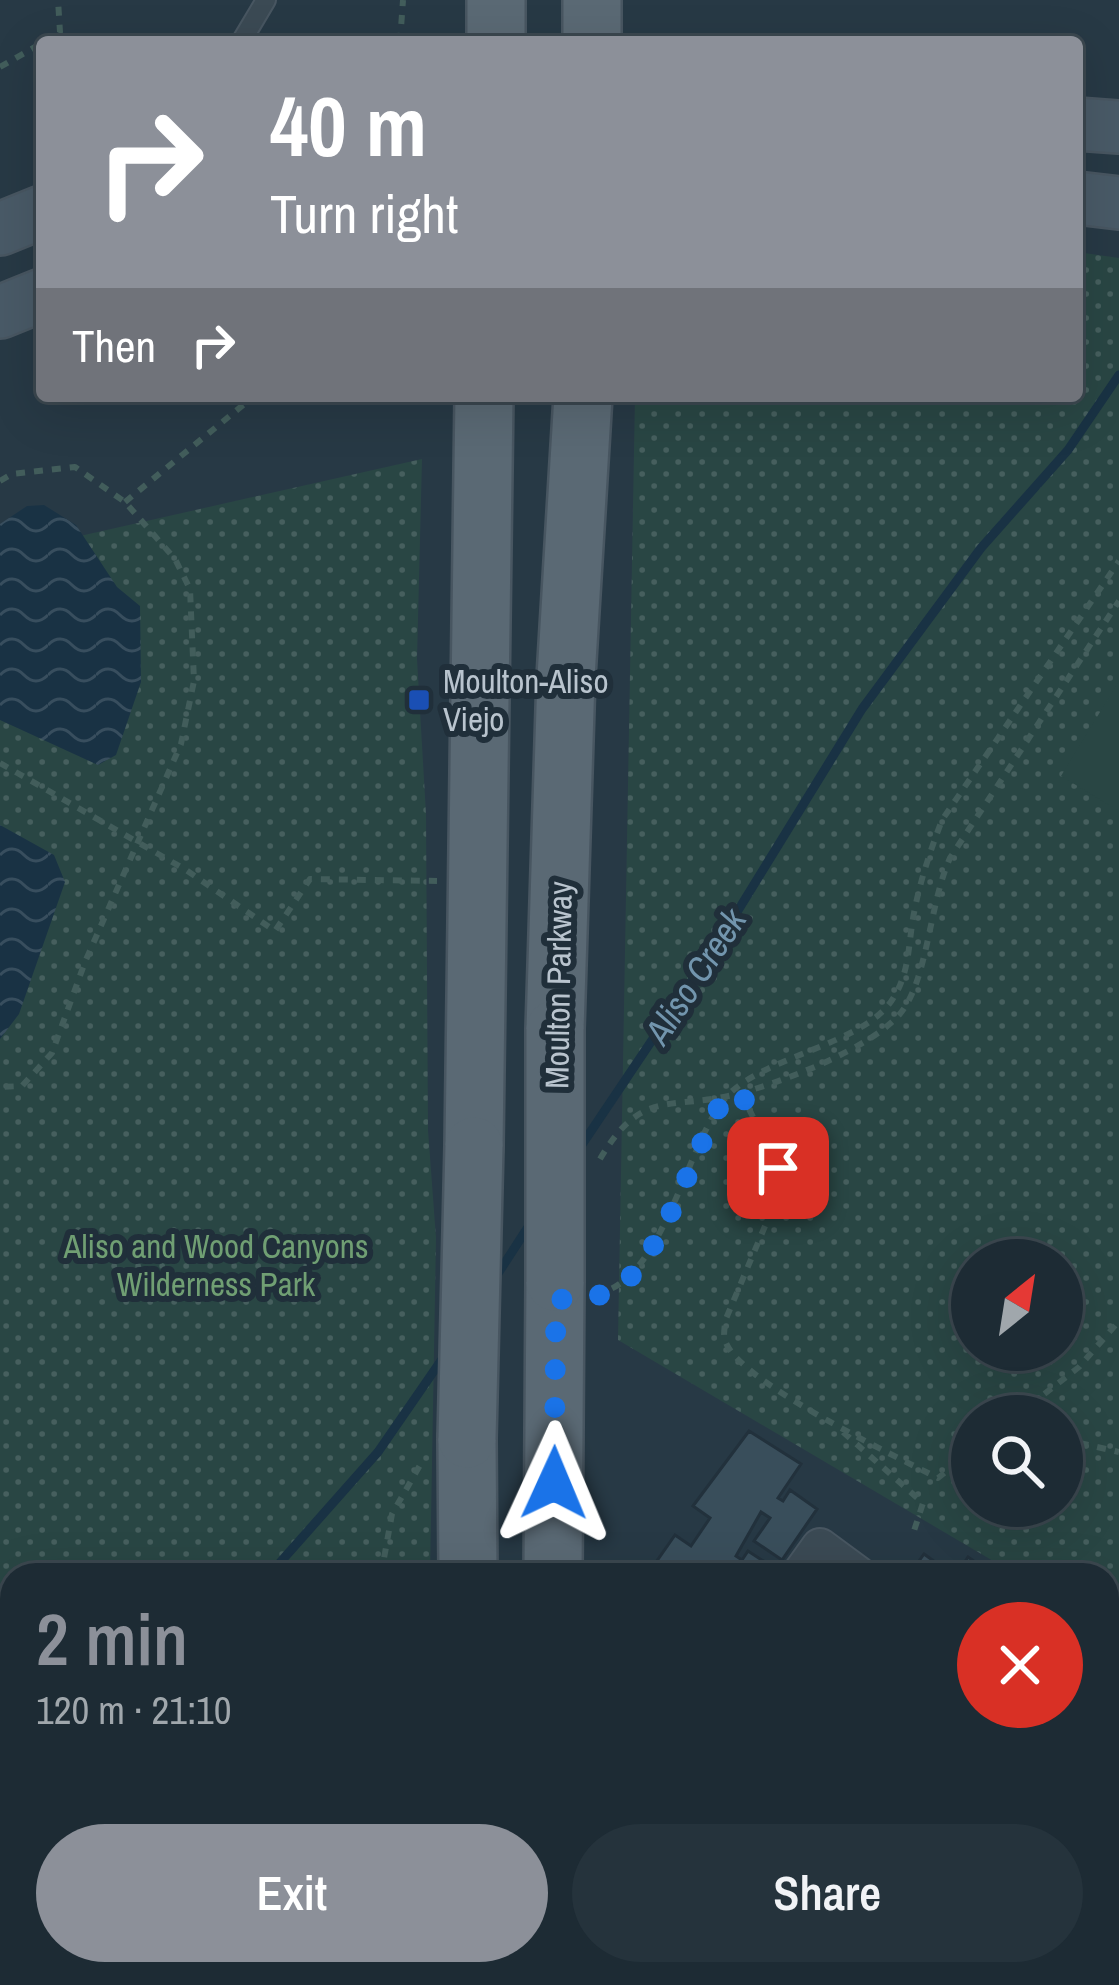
<!DOCTYPE html>
<html lang="en">
<head>
<meta charset="utf-8">
<style>
	:root { --surface:#1d2b34; --page:#25333c; --text:#f1f3f6; --muted:#a0a7ac; --line:#3b474f; --accent:#8c9099 }
	body { margin:0; font-family:"Archivo Narrow",sans-serif; background:var(--page); color:var(--text); height:100vh; display:flex; flex-direction:column; font-size:45px; white-space:nowrap }
	* { box-sizing:border-box; margin:0 }
	p { font-size:39px; color:var(--muted) }
	.icon { flex:none; width:66px; height:66px; fill:none; stroke:currentColor; stroke-width:2; stroke-linecap:round; stroke-linejoin:round }
	.map { position:relative; flex:1; overflow:hidden }
	.drawer { position:absolute; left:0px; top:1563px; width:1119px; height:423px; display:flex; flex-direction:column; background:var(--surface); border-radius:36px 36px 0 0; box-shadow:0 12px 48px #0002,0 0 0 3px var(--line) }
	.drawer>* { flex:none }
	.top-card { position:absolute; left:36px; top:36px; width:1047px; height:366px; border-radius:12px; box-shadow:0 12px 48px #0002,0 0 0 3px var(--line); background:#8c9099; color:#fff; overflow:hidden }
	.needle { width:78px; rotate:30deg }
	.buttons { position:absolute; left:951px; top:1239px; display:grid; gap:24px }
	.buttons a { display:grid; place-items:center; width:132px; height:132px; border-radius:50%; background:var(--surface); box-shadow:0 12px 48px #0002,0 0 0 3px var(--line); font-size:60px }
	.pin { position:absolute; display:grid; place-items:center; width:102px; height:102px; color:#fff; margin:-51px; border-radius:24px; box-shadow:0 6px 18px #0006 }
	.me { position:absolute; width:132px; margin:-66px; rotate:1deg; stroke-linejoin:round; filter:drop-shadow(0 0 9px #0008) }
	.turn { display:flex; align-items:center; gap:42px; height:252px; padding:0 36px; font-size:54px }
	.turn .icon { width:156px; height:156px; stroke-width:2.5 }
	.turn b { display:block; font-size:84px; line-height:102px }
	.then { display:flex; align-items:center; height:114px; padding:0 36px; background:#0003; gap:24px; font-size:45px }
	.round { display:grid; place-items:center; flex:none; width:126px; height:126px; border-radius:63px; background:var(--page) }
	.headline { display:flex; align-items:center; justify-content:space-between; height:204px; padding:0 36px }
	h1 { font-size:72px; font-weight:600; line-height:90px; color:var(--accent) }
	.button { display:flex; gap:24px; margin-top:auto; padding:24px 36px }
	.button a { flex:1; height:138px; border-radius:72px; background:var(--accent); color:#fff; font-size:48px; font-weight:600; line-height:138px; text-align:center }
	.button a+a { background:var(--page); color:var(--text) }
	.map>svg:first-child { display:block }
</style>
</head>
<body>
<div class="map">
<svg width="1119" height="1985" viewBox="0 0 1119 1985">
	<defs>
		<pattern id="park-dots" width="8" height="8" patternUnits="userSpaceOnUse" patternTransform="scale(3)"><rect width="8" height="8" fill="#294644"/><path d="M2 2h.1M6 6h.1" fill="none" stroke="#465f5e" stroke-width="1.8" stroke-linecap="round"/></pattern>
		<pattern id="water-waves" width="16" height="10" patternUnits="userSpaceOnUse" patternTransform="scale(3)"><rect width="16" height="10" fill="#193244"/><path d="M0 5q4-4 8 0t8 0" fill="none" stroke="#384e5e"/></pattern>
	</defs>
	<rect width="100%" height="100%" fill="#273945"/>
	<!-- park -->
	<path fill="url(#park-dots)" fill-rule="evenodd" d="M1077,252L1119,258V1633L1107,1626V1575H1017L618,1340L635,396H1077ZM972,1260H1062V1350H972ZM972,1416H1062V1506H972Z
		M422,459L417,659L426,814L428,1130L436,1238L430,1575H12V1974H423V1985H0V554Z"/>
	<!-- pitch -->
	<path fill="#294644" d="M1119,681V811L1061,776Z"/>
	<!-- water -->
	<path fill="url(#water-waves)" d="M44,505L76,525L117,587L140,606L141,682L116,755L98,765L0,720V524L27,506Z
		M0,825L54,855L65,882L19,1014L0,1039Z"/>
	<g fill="none" stroke-linecap="round" stroke-linejoin="round">
		<!-- stream -->
		<path stroke="#193244" stroke-width="9" d="M577,1152L726,930L862,709L981,548L1068,450L1119,375
			M495,1278L532,1221
			M269,1575L378,1452L447,1352
			M0,1747L12,1749"/>
	</g>
	<!-- building -->
	<path fill="#394e5b" stroke="#22313c" stroke-width="3" d="M749,1431L801,1464L778,1498L783,1501L790,1490L817,1509L782,1560L754,1541L770,1518L761,1512L736,1556L742,1560L748,1551L774,1568L769,1575H727L718,1569L714,1575H662L652,1568L675,1535L691,1546L710,1518L693,1506Z
		M924,1554L949,1572L947,1575H909Z
		M968,1557L992,1574V1575H956Z
		M1119,1658V1714L1111,1709L1107,1716V1678Z
		M1115,1720L1119,1783L1115,1790L1107,1786V1734Z
		M1107,1946L1119,1956V1985L1094,1980L1091,1985H1040L1046,1974H1107Z
		M673,1974H784L776,1985H689Z
		M952,1974H1034L1028,1985H1000L989,1979L986,1985H971Z"/>
	<g fill="none" stroke-linecap="round" stroke-linejoin="round">
		<!-- service casing -->
		<g stroke="#485661" stroke-width="22">
			<path id="service" d="M241,42L266,0"/>
		</g>
		<!-- minor casing -->
		<g stroke="#485661" stroke-width="40">
			<path id="minor" d="M800,1575L820,1547L858,1575
				M1107,1851L1119,1830
				M1107,1927L1119,1935
				M886,1974L893,1985"/>
		</g>
		<!-- secondary casing -->
		<g stroke="#485661" stroke-width="56">
			<path id="secondary" d="M1077,124L1119,127
				M1077,198L1119,203
				M0,229L42,212
				M0,312L42,295"/>
		</g>
		<!-- primary casing -->
		<g stroke="#485661" stroke-width="62">
			<path id="primary" d="M496,42V0
				M592,42V0
				M555,1029L566,677L583,396
				M474,1146L484,396
				M467,1439L468,1575
				M553,1575L555,1282
				M473,1974L474,1985
				M547,1985V1974"/>
		</g>
		<!-- path -->
		<path stroke="#425d5b" stroke-width="6" stroke-dasharray="9 9" stroke-linecap="butt" d="M43,42L60,32L58,0
			M400,42L403,0
			M0,67L42,43
			M0,481L12,474L75,467L125,502L175,559L190,589L194,681L181,744L85,962L52,1053L22,1086L0,1087
			M125,502L254,396
			M0,763L186,870L275,931L310,879L437,881
			M741,1093L778,1167L776,1200L725,1321C725,1327 723,1334 725,1340C735,1380 897,1457 938,1478L972,1451
			M600,1159C641,1089 668,1110 733,1095C778,1084 868,1050 899,1015C928,982 929,904 950,858L1119,601
			M595,1294C662,1284 685,1150 723,1101C757,1056 866,1046 894,997C911,969 908,939 915,908C921,878 931,849 942,820L1119,561
			M1016,1416L1079,1367L1119,1321
			M843,1432L923,1503L912,1537
			M1062,1439L1119,1452
			M381,1575L392,1514L423,1460
			M0,1833L12,1842
			M85,1985L92,1974
			M102,1985L109,1974"/>
		<!-- service -->
		<use href="#service" stroke="#3b4a54" stroke-width="18"/>
		<!-- minor -->
		<use href="#minor" stroke="#3b4a54" stroke-width="36"/>
		<!-- secondary -->
		<use href="#secondary" stroke="#495a67" stroke-width="51"/>
		<!-- primary -->
		<use href="#primary" stroke="#5a6974" stroke-width="57"/>
		<!-- primary-bridge casing -->
		<g stroke="#485661" stroke-width="62" stroke-linecap="butt">
			<path id="primary-bridge" d="M555,1282V1029
				M467,1439L474,1146"/>
		</g>
		<!-- primary-bridge -->
		<use href="#primary-bridge" stroke="#5a6974" stroke-width="57"/>
	</g>
	<g fill="none" stroke-linecap="round" stroke-linejoin="round">
		<!-- route -->
		<path stroke="#1a73e8" stroke-width="21" stroke-dasharray="0 37.8" d="M554,1483L556,1300C572,1298 598,1298 612,1291C661,1267 695,1144 725,1097L741,1093L778,1168"/>
	</g>
	<!-- markers -->
	<rect fill="#1a4fb4" stroke="#202f3a" stroke-width="4.5" x="407" y="688" width="24" height="24" rx="6"/>
	<g text-anchor="middle" stroke-width="12" stroke-linejoin="round" paint-order="stroke">
		<!-- poi labels -->
		<g font-size="33" fill="#b9c4ce" stroke="#202f3a" text-anchor="start">
			<text x="443" y="693">Moulton-Aliso<tspan x="443" dy="38">Viejo</tspan></text>
		</g>
		<!-- street labels -->
		<g font-size="33" fill="#b9c4ce" stroke="#202f3a">
			<text transform="translate(558 985) rotate(-89)" y="12">Moulton Parkway</text>
		</g>
		<!-- park labels -->
		<g font-size="33" fill="#709f73" stroke="#202f3a">
			<text x="216" y="1258">Aliso and Wood Canyons<tspan x="216" dy="38">Wilderness Park</tspan></text>
		</g>
		<!-- water labels -->
		<g font-size="36" font-style="italic" fill="#7295ad" stroke="#202f3a">
			<text transform="translate(695 976) rotate(-57)" y="13">Aliso Creek</text>
		</g>
	</g>
</svg>
<div class="buttons">
<a><svg class="needle" viewBox="-14 -14 28 28"><path d="M0-13l5 13h-10z" fill="#e53935"/><path d="M0 13l5-13h-10z" fill="#a0a7ac"/></svg></a>
<a><svg class="icon" aria-label="search" viewBox="0 0 24 24"><circle cx="10" cy="10" r="6"/><path d="M15 15l6 6"/></svg></a>
</div>
<div class="pin" style="left:778px;top:1168px;background:#d93025"><svg class="icon" aria-label="arrive" viewBox="0 0 24 24"><path d="M6 21V4h12l-3 4 3 4H6"/></svg></div>
<svg class="me" style="left:554px;top:1483px" viewBox="-20 -20 40 40"><path d="M0-17L14 15 0 8-14 15z" fill="#1a73e8" stroke="#fff" stroke-width="4"/></svg>
<div class="top-card">
<div class="turn"><svg class="icon" aria-label="right" viewBox="0 0 24 24"><path d="M7 20v-9h11M14 6l5 5-5 5"/></svg><div><b>40 m</b>Turn right</div></div>
<div class="then">Then<svg class="icon" aria-label="right" viewBox="0 0 24 24"><path d="M7 20v-9h11M14 6l5 5-5 5"/></svg></div>
</div>
<section class="drawer">
<div class="headline"><div><h1>2 min</h1><p>120 m · 21:10</p></div><a class="round" style="background:#d93025;color:#fff"><svg class="icon" aria-label="close" viewBox="0 0 24 24"><path d="M6 6l12 12M18 6L6 18"/></svg></a></div>
<div class="button"><a>Exit</a><a>Share</a></div>
</section>
</div>
</body>
</html>
